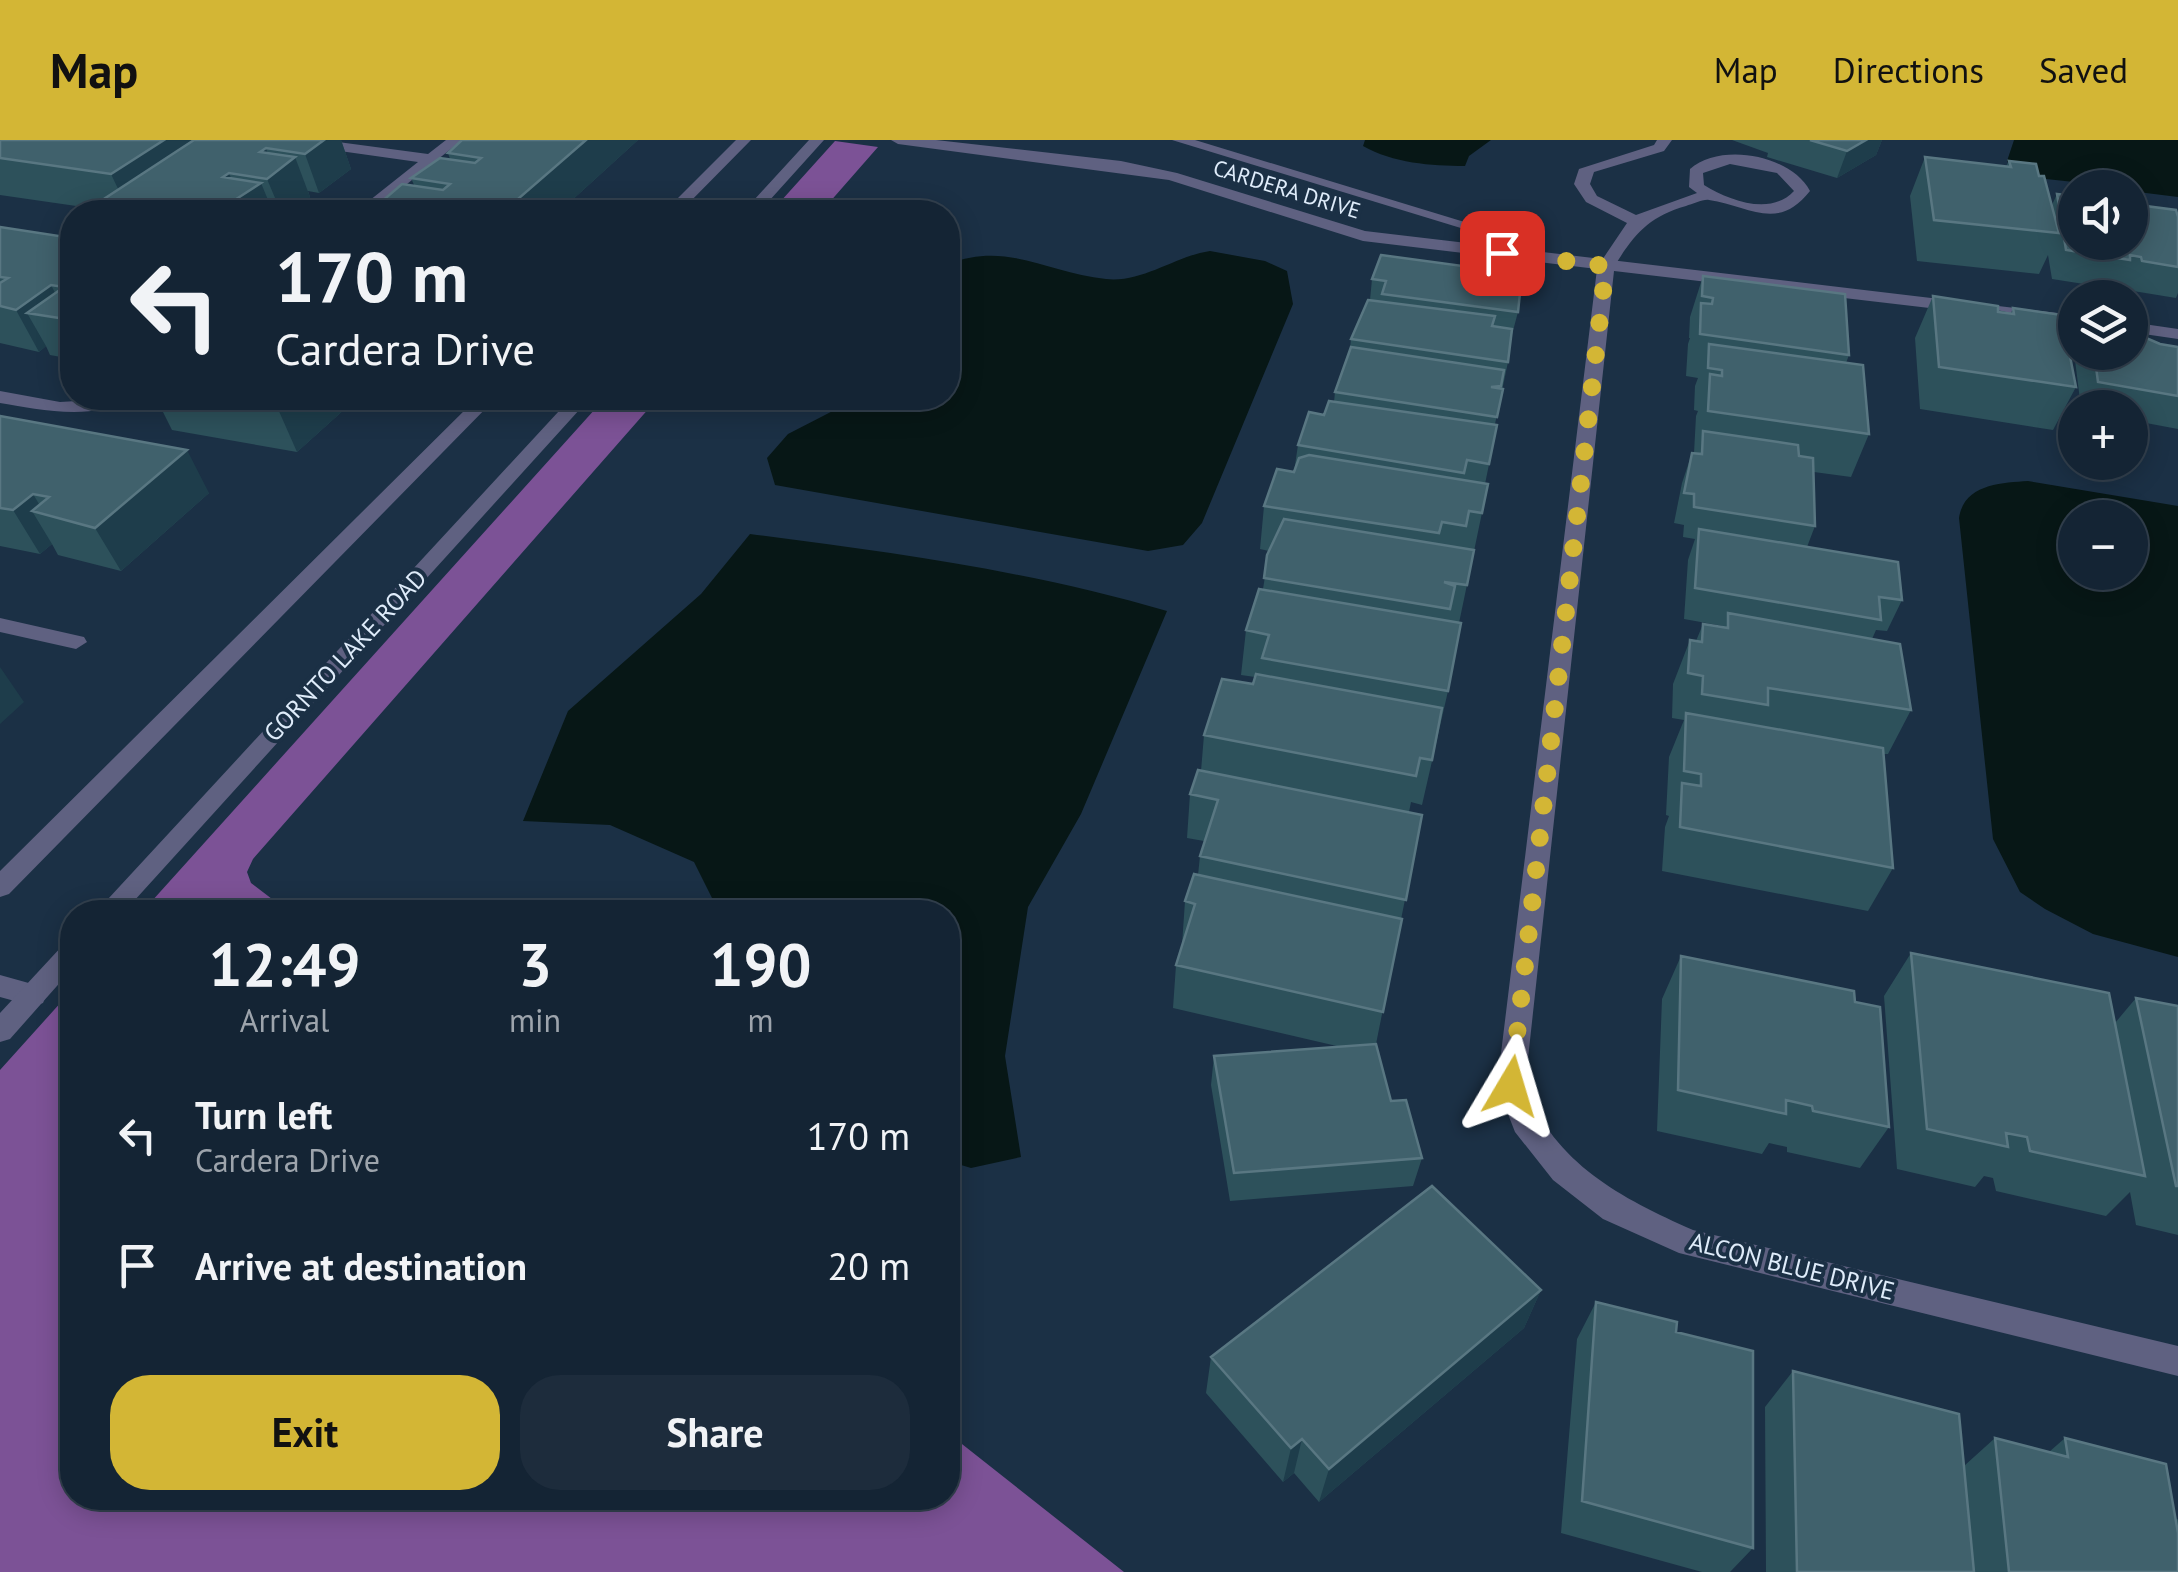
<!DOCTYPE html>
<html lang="en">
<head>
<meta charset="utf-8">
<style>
	:root { --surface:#142434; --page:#1d2c3c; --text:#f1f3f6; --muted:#9da4ac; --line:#33414f; --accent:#d3b635 }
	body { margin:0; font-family:"PT Sans",sans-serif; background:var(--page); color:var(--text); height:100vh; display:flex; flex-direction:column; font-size:38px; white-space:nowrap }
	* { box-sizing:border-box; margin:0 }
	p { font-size:32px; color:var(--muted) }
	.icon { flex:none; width:55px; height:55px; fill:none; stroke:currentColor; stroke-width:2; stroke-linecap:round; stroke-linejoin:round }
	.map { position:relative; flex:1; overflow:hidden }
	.panel { position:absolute; left:60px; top:760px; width:900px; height:610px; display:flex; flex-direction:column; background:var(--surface); border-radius:40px; box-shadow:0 5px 25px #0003,0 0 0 2px var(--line) }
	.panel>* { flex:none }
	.guide { position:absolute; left:60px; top:60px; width:900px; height:210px; border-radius:40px; box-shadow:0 5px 25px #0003,0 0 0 2px var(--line); background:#142434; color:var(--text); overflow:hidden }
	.buttons { position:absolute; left:2058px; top:30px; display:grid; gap:20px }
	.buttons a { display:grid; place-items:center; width:90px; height:90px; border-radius:50%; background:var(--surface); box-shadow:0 5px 25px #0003,0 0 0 2px var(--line); font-size:50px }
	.pin { position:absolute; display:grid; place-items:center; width:85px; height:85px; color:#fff; margin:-42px; border-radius:20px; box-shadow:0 5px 15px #0006 }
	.me { position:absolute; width:110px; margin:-55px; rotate:7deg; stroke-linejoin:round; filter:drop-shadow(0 0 8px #0008) }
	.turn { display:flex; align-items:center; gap:35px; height:210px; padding:0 50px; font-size:45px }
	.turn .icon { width:130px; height:130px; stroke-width:2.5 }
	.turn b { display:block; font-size:70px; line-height:85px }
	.eta { display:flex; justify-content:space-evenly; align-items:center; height:170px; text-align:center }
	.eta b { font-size:60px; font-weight:800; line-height:70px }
	.cta { display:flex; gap:20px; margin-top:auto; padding:20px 50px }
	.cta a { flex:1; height:115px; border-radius:40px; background:var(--accent); color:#111; font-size:40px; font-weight:800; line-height:115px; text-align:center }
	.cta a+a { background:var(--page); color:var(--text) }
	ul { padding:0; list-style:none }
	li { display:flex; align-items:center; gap:30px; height:130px; padding:0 50px }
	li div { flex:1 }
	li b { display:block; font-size:38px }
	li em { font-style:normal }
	header { display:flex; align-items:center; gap:60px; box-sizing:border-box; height:140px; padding:0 50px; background:var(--accent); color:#111 }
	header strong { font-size:48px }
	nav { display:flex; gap:55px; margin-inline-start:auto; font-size:35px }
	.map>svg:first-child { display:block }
</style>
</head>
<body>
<header>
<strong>Map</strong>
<nav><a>Map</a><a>Directions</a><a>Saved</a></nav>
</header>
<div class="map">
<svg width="2178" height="1432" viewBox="0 0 2178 1432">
	<rect width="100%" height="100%" fill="#1b3045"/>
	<!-- forest -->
	<path fill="#7c5296" d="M835,1L878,7L821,72H771Z
		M605,258H658L253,719L247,732L251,743L289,772H142Z
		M72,850V1358H948V1293L1124,1432H0V930Z"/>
	<!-- water -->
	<path fill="#071716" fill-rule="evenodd" d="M1365,0H1491L1469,16L1465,26C1431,26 1393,23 1363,6Z
		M2014,0H2178V57L2130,51V48L2018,36L2007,21Z
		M1210,111L1265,121L1287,131L1293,164L1202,383L1183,405L1148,411L775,345L767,318L788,294L858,258H948V124C1008,101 1047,133 1106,139C1143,143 1175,116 1210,111Z
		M2028,341L2178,366V817L2093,794L2045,769L2020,752L1993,699L1959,378C1964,344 2001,343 2028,341ZM2075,378H2130V432H2075Z
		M750,394C891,412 1031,431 1167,471L1081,674L1028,767L1005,916L1021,1017L971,1028L948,1021V772H719L694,722L610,685L523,681L568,571L701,454Z"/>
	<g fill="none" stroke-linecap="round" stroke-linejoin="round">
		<!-- service -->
		<path fill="#5f6181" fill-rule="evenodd" d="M1657,0H1672L1664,11L1594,32L1590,44L1597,56L1636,75L1697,53L1689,47L1690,29C1721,2 1791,15 1810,51C1777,93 1748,65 1709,60C1703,59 1693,64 1686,66C1647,77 1633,96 1612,130H1600L1598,126L1627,83L1586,62L1574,44L1579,29L1654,5ZM1730,24L1777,33L1794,51C1771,76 1730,61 1704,45L1703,33Z"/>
		<!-- minor -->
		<path fill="#5f6181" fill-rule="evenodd" d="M283,0H323L428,14L446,0H462L372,72H355L418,22L290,4Z
			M891,0H936L1121,21L1177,33L1365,91L2075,175V185L1614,131L1525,946C1555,1024 1621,1058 1693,1090L2178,1206V1236L1679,1113L1603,1079L1553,1040L1515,992L1497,946L1597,129L1363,101L1169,40L898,4Z
			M1172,0H1195L1537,104L1523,107Z
			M2130,182L2178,189V199L2130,192Z
			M0,251L60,262L127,258C97,282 35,269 0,263Z
			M0,478L84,497L87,502L76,509L0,492Z
			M0,835L43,847L46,855L43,863L33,866L0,857Z"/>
		<!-- tertiary -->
		<path fill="#5f6181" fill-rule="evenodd" d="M736,0H751L680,72H664Z
			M809,0H824L759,72H743Z
			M477,258H496L9,754L0,757V731Z
			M571,258H590L124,772H96Z
			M72,802V829L10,899L0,902V873L63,805Z"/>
	</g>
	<!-- wall -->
	<path fill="#2d515b" d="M0,0H341L351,29L319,53L308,51L310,57L290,72H84L90,68L0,55Z
		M638,0L559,72H376L374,68L414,45L411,38L450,19L448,13Z
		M1732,0H1882L1876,15L1837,38L1767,17L1768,13Z
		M1925,17L2006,26L2009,21L2039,36L2052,65L2057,54L2178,77V153L2176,158L2127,150L2126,145L2118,144L2116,149L2052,139L2048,115L2039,134L1917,121L1910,56Z
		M0,87L72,98V219L50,215L46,206L39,212L0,203Z
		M1381,115L1518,172L1510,202L1508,222L1495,284L1497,285L1485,344H1488L1459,483L1448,551L1422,665L1411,662L1409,672L1422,675L1376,904L1391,961L1422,1018L1413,1046L1230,1061L1211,945L1214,916L1341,907L1173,868L1176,825L1182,805L1185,761L1198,735L1200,716L1204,701L1187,698L1190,654L1201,631L1204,595L1253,544L1255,537L1241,535L1246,490L1263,449L1269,411L1260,409L1264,366L1294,332L1298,305L1324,275L1334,262L1335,252L1350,209L1351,199L1370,160L1372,139Z
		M1703,136L1849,215L1846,223L1869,294L1851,337L1814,332L1815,386L1807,407L1902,460L1887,491L1876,490L1872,499L1911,570L1888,614H1884L1893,728L1868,771L1662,731L1665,687L1669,676L1666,675L1669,617L1684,580L1672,578L1673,544L1690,500L1696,501L1703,484L1723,487V486L1684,479L1688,420L1695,399L1683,397L1684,385L1674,383L1682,343L1692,313H1694L1696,276L1698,271L1694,270L1695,246L1698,238L1686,236L1688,204L1690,198H1689L1690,177Z
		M1933,156L2011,173L2013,168L2076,247L2053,290L1920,269L1915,198Z
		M2160,204L2178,207V289L2130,280V268H2081L2075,220L2079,212H2130Z
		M156,258H357L297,312L172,290Z
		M0,276L209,353L121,431L58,415L52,404L40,414L0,406Z
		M1911,813L2115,883L2136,858L2178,866V1095L2136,1085L2130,1052L2106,1076L1996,1051L1993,1038L1984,1036L1975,1047L1897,1029L1884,856Z
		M1681,816L1855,862L1889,987L1860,1028L1787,1012V1007L1769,1003L1762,1014L1657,991L1662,859Z
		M1541,1150L1524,1188L1319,1362L1294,1333L1283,1342L1206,1253L1211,1217Z
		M1596,1162L1676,1192L1753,1408L1730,1432H1702L1561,1393L1577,1199Z
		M1793,1231L1964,1326L1995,1298L2049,1312L2065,1298L2176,1380L2178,1379V1432H1766L1765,1267Z"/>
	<!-- shaded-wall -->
	<path fill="#1e3d4b" d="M164,0H201L129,72L111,34Z
		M324,0H341L351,29L319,53L305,14Z
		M586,0H638L559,72H503Z
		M1866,0H1882L1876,15L1837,38L1847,11Z
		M266,8L275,33L295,17L310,57L290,72H281L267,39L260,12Z
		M229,33L239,57L261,43L273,72H230L227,65L223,37Z
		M0,141L16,170L51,145L69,180L27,173L46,206L39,212L16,170L0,166Z
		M292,258H357L297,312L278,269Z
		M187,310L209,353L121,431L95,388Z
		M33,354L45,374L32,371L52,404L40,414L13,370Z
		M0,527L24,562L0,584Z
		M1541,1150L1524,1188L1319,1362L1329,1329Z
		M1302,1299L1294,1333L1283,1342L1291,1308Z"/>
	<!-- building -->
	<path fill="#40616c" stroke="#597782" stroke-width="2.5" d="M0,0H164L111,34L0,18Z
		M194,0H324L305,14L266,8L260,12L295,17L267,39L229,33L223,37L261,43L227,65L192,60L184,65L225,71L223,72H84Z
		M462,0H586L503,72H407L374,68L402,44L443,50L450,44L411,38L440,18L475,23L481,18L448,13Z
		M1810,0H1866L1847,11Z
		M1925,17L2011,27L2009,21L2036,24L2039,36H2044L2059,93L1934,80Z
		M2057,54L2075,56V102H2130V64L2176,70L2178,77V127L2142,121L2141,117L2130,115V120L2066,110Z
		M0,87L72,98V180L27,173L64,147L51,145L16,170L0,166V143L8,138L0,137Z
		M1381,115L1522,134L1518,172L1382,154L1386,141L1372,139Z
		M1703,136L1845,154L1849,215L1700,194L1701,163L1712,164L1713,158L1702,156Z
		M1933,156L1998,166V172L2014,174L2013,168L2062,175L2076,247L1939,227Z
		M1368,160L1495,176L1492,186L1512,189L1508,222L1351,199Z
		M2130,193L2137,194L2160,204L2178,207V256L2098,242L2094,212H2130Z
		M1709,204L1863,225L1869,294L1708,271L1710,234L1722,236V230L1708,228Z
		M1351,207L1504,230L1501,246L1491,247L1503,249L1497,277L1335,252Z
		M211,258H292L278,269Z
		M1329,261L1497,285L1489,324L1467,320L1464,333L1298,305L1309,272L1324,275Z
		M0,276L187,310L95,388L32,371L49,357L33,354L13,370L0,368Z
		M1703,291L1798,305L1799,316L1813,318L1815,386L1694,367V354L1684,353L1692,313L1702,314Z
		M1309,315L1488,344L1482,373L1469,371L1466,386L1442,382L1439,393L1264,366L1277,329L1294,332L1299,318Z
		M1284,379L1474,410L1467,445L1444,442L1455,446L1450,469L1264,438L1267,415Z
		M1699,389L1898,422L1902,460L1879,457L1881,480L1695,448Z
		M1259,449L1461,483L1448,551L1262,518L1269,495L1246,490Z
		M1728,473L1900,504L1911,570L1768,548V565L1702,554L1703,536L1688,533L1690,500L1702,502L1703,484L1728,488Z
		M1256,534L1442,568L1432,620L1420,618L1416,636L1204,595L1222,539L1253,544Z
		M1686,573L1883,608L1893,728L1680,687L1682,643L1701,646V634L1684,631Z
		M1198,630L1422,675L1406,760L1200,716L1218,660L1190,654Z
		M1194,734L1402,779L1383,872L1176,825L1195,764L1185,761Z
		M1911,813L2109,853L2145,1036L2030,1011L2027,997L2006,993L2008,1007L1927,989Z
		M1681,816L1854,851L1855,862L1880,867L1889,987L1813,971L1812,966L1786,960V974L1678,950Z
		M2136,858L2178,866V1046H2176Z
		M1376,904L1391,961L1406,960L1422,1018L1234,1033L1214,916Z
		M1432,1046L1541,1150L1329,1329L1302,1299L1291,1308L1211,1217Z
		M1596,1162L1677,1182L1676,1192L1753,1211V1408L1582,1361Z
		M1793,1231L1959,1274L1974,1432H1797Z
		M1995,1298L2068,1317L2065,1298L2166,1324L2178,1393V1432H2009Z"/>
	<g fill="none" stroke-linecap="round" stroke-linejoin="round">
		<!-- route -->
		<path stroke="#d3b635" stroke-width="18" stroke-dasharray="0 32.4" d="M1502,113L1606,126L1511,946"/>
	</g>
	<g text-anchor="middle" stroke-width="8" stroke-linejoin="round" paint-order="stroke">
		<!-- far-street labels -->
		<g font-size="22" fill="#dfecfa" stroke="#1b3045">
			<text transform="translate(1287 49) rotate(17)" y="8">CARDERA DRIVE</text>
		</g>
		<!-- street labels -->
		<g font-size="25" fill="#dfecfa" stroke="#1b3045">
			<text transform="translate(345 515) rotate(-47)" y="9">GORNTO LAKE ROAD</text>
			<text transform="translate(1792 1126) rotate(14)" y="9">ALCON BLUE DRIVE</text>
		</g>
	</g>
</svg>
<div class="buttons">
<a><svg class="icon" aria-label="sound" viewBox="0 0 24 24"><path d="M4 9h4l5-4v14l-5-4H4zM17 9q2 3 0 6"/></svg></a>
<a><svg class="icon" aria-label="layers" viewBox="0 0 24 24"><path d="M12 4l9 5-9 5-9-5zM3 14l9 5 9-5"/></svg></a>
<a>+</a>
<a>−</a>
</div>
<div class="pin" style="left:1502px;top:113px;background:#d93025"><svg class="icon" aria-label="arrive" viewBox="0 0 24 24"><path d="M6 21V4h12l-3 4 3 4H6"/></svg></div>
<svg class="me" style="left:1511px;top:946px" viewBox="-20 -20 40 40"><path d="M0-17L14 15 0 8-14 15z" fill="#d3b635" stroke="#fff" stroke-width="4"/></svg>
<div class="guide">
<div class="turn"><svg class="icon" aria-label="left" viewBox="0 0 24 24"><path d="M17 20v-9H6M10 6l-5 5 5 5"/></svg><div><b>170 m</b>Cardera Drive</div></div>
</div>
<section class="panel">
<div class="eta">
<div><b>12:49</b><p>Arrival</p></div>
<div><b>3</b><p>min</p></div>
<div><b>190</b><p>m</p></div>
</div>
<ul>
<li><svg class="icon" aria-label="left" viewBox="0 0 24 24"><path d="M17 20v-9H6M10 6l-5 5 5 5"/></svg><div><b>Turn left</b><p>Cardera Drive</p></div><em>170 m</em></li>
<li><svg class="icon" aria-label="arrive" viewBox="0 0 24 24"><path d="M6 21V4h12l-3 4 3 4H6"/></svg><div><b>Arrive at destination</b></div><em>20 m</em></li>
</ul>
<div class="cta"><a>Exit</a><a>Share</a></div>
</section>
</div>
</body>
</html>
